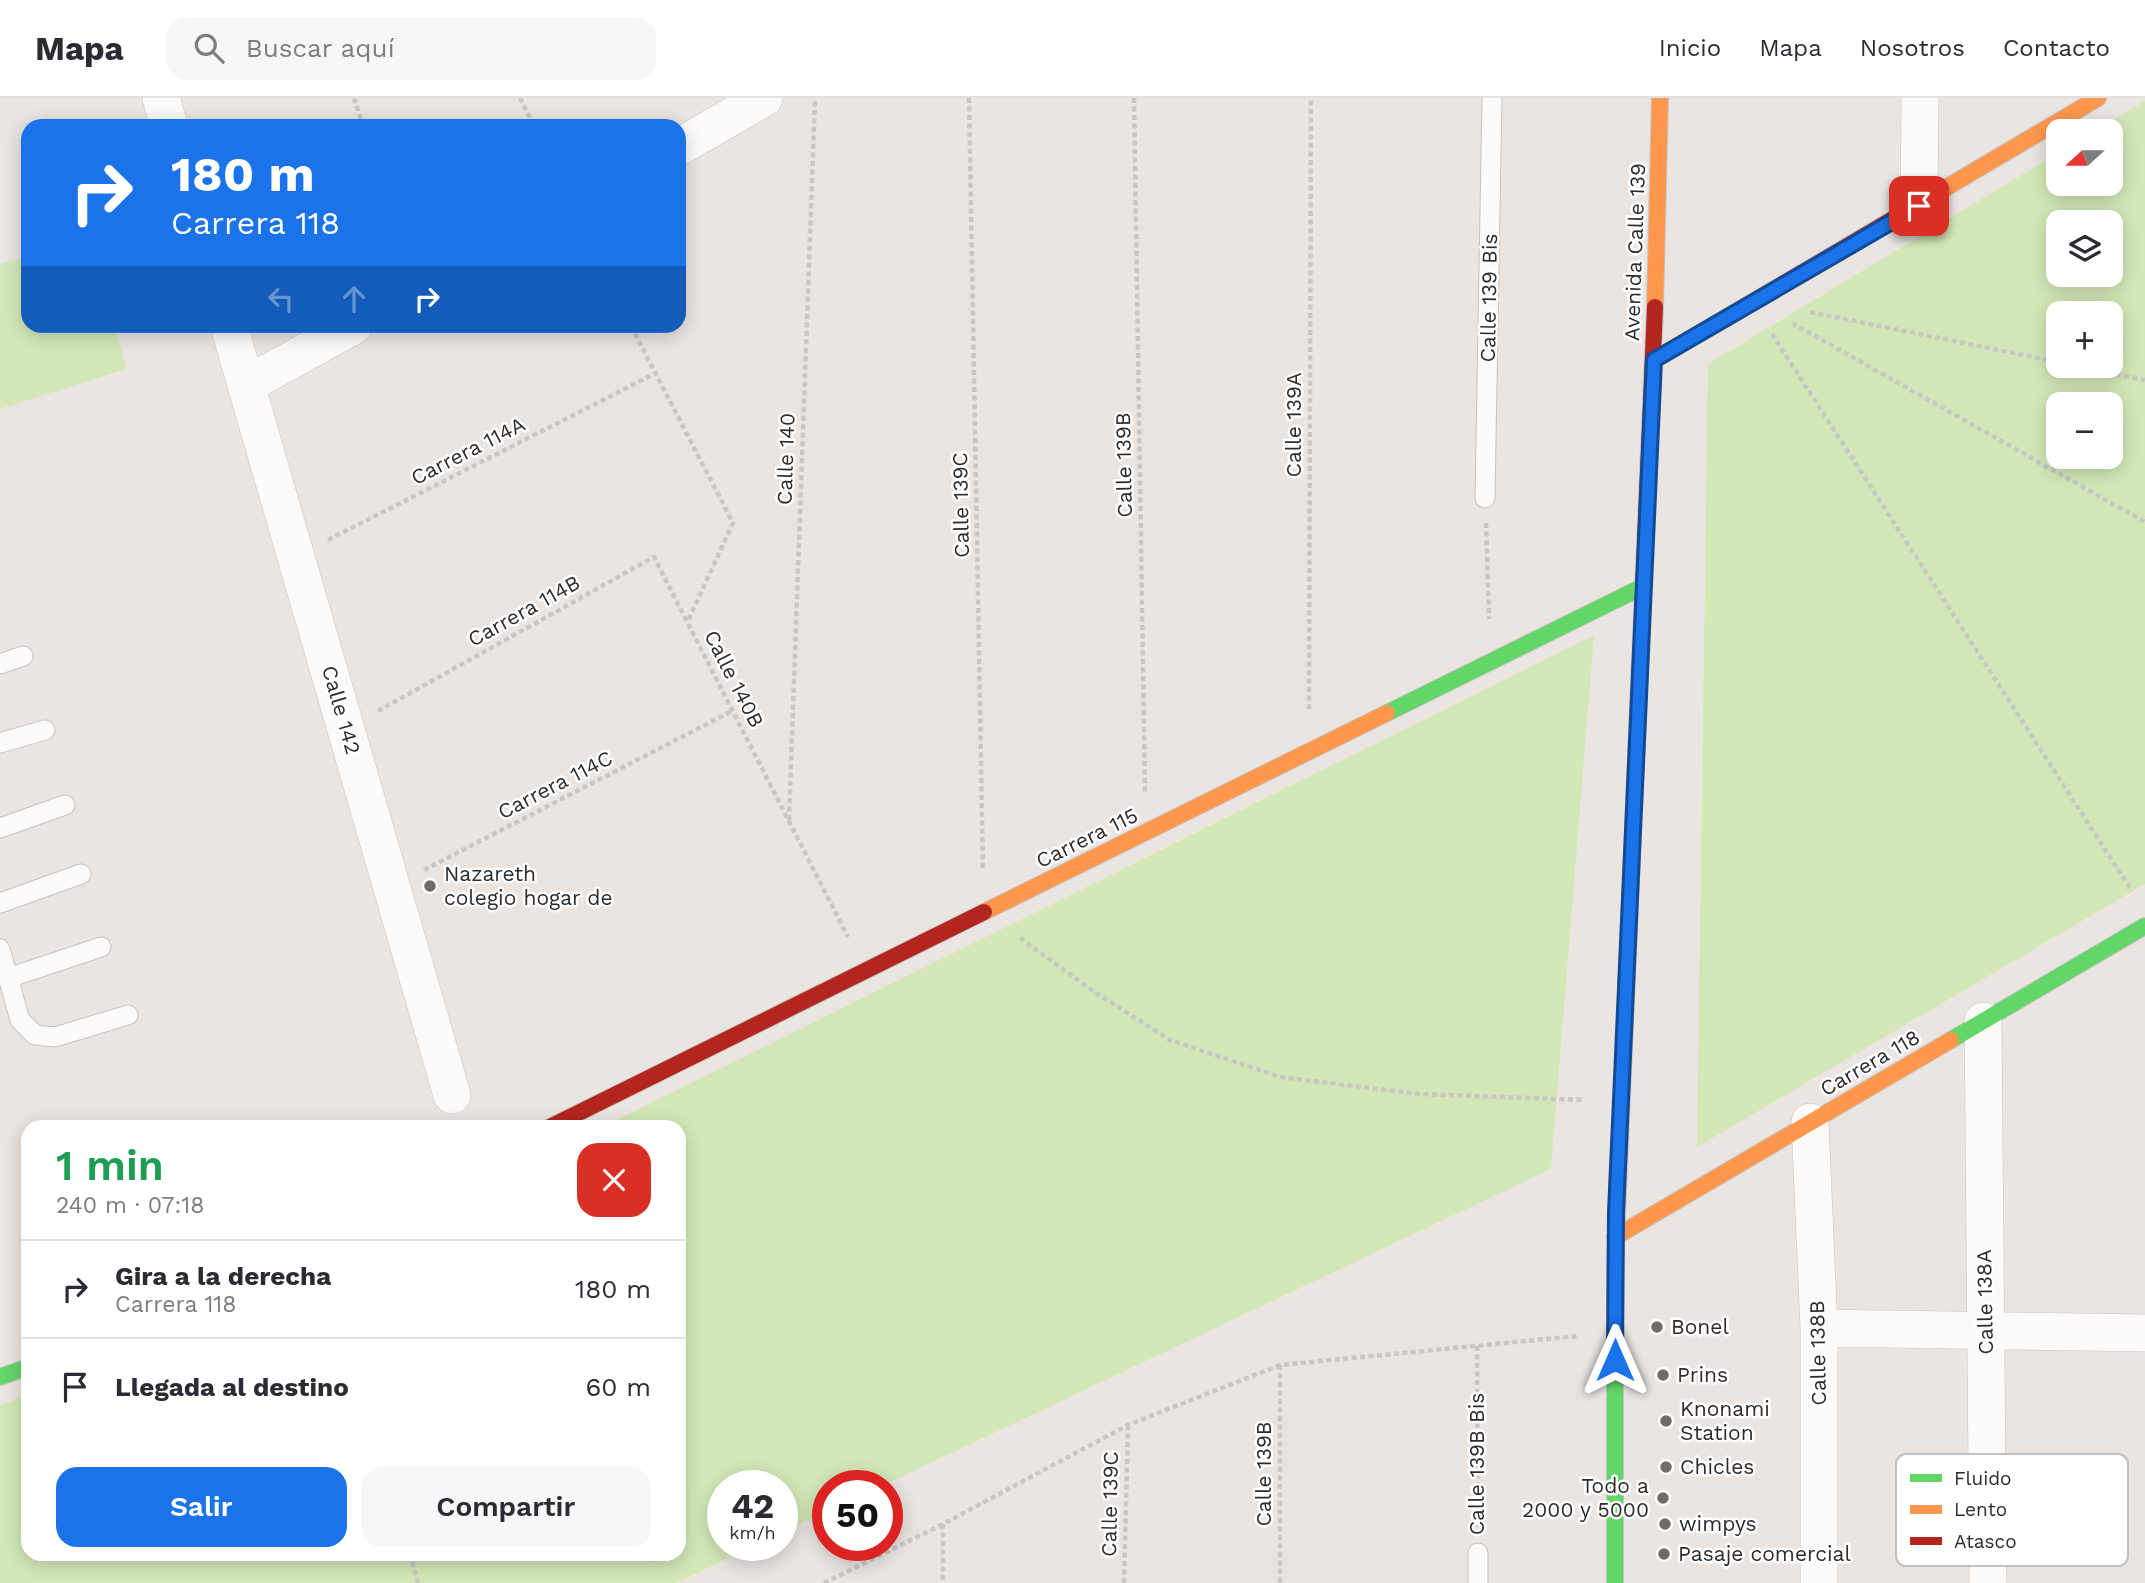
<!DOCTYPE html>
<html lang="es">
<head>
<meta charset="utf-8">
<style>
	:root { --surface:#fff; --page:#f7f7f7; --text:#2b2b33; --muted:#7c7c81; --line:#e1e1e2; --accent:#1a73e8 }
	body { margin:0; font-family:"Work Sans",sans-serif; background:var(--page); color:var(--text); height:100vh; display:flex; flex-direction:column; font-size:26px; white-space:nowrap }
	* { box-sizing:border-box; margin:0 }
	p { font-size:23px; color:var(--muted) }
	.icon { flex:none; width:38px; height:38px; fill:none; stroke:currentColor; stroke-width:2; stroke-linecap:round; stroke-linejoin:round }
	.map { position:relative; flex:1; overflow:hidden }
	.drawer { position:absolute; left:21px; top:1022px; width:665px; height:441px; display:flex; flex-direction:column; background:var(--surface); border-radius:21px; box-shadow:0 4px 18px #0003 }
	.drawer>* { flex:none }
	.top-card { position:absolute; left:21px; top:21px; width:665px; height:214px; border-radius:21px; box-shadow:0 4px 18px #0003; background:#1a73e8; color:#fff; overflow:hidden }
	.needle { width:46px; rotate:249deg }
	.tools { position:absolute; left:2046px; top:21px; display:grid; gap:14px }
	.tools a { display:grid; place-items:center; width:77px; height:77px; border-radius:14px; background:var(--surface); box-shadow:0 4px 18px #0003; font-size:35px }
	.speed { position:absolute; left:707px; top:1372px; display:flex; gap:14px; font-size:35px; font-weight:700; text-align:center }
	.speed>* { display:grid; place-content:center; width:91px; height:91px; border-radius:50%; background:var(--surface); box-shadow:0 4px 18px #0003; line-height:1 }
	.speed small { font-size:18px; font-weight:400 }
	.speed .limit { border:10px solid #d22; background:#fff; color:#111 }
	.pin { position:absolute; display:grid; place-items:center; width:60px; height:60px; color:#fff; margin:-30px; border-radius:14px; box-shadow:0 4px 10px #0006 }
	.me { position:absolute; width:77px; margin:-38px; rotate:0deg; stroke-linejoin:round; filter:drop-shadow(0 0 5px #0008) }
	.turn { display:flex; align-items:center; gap:24px; height:147px; padding:0 35px; font-size:32px }
	.turn .icon { width:91px; height:91px; stroke-width:2.5 }
	.turn b { display:block; font-size:49px; line-height:60px }
	.lanes { display:flex; align-items:center; height:66px; padding:0 35px; background:#0003; justify-content:center; gap:35px; direction:ltr }
	.lanes .off { opacity:.35 }
	.round { display:grid; place-items:center; flex:none; width:74px; height:74px; border-radius:21px; background:var(--page) }
	.summary { display:flex; align-items:center; justify-content:space-between; height:119px; padding:0 35px }
	h1 { font-size:42px; font-weight:600; line-height:52px; color:#1e9e55 }
	.cta { display:flex; gap:14px; margin-top:auto; padding:14px 35px }
	.cta a { flex:1; height:80px; border-radius:21px; background:var(--accent); color:#fff; font-size:28px; font-weight:600; line-height:80px; text-align:center }
	.cta a+a { background:var(--page); color:var(--text) }
	ul { padding:0; list-style:none }
	li { display:flex; align-items:center; gap:21px; height:98px; padding:0 35px; border-top:2px solid var(--line) }
	li div { flex:1 }
	li b { display:block; font-size:26px }
	li em { font-style:normal }
	header { display:flex; align-items:center; gap:42px; box-sizing:border-box; height:98px; padding:0 35px; background:var(--surface); border-bottom:2px solid var(--line) }
	header strong { font-size:33px }
	nav { display:flex; gap:38px; margin-inline-start:auto; font-size:24px }
	.search { width:490px; height:63px; background:var(--page); display:flex; align-items:center; gap:18px; box-sizing:border-box; padding:0 24px; border-radius:21px; color:var(--muted); font-size:26px }
	.map>svg:first-child { display:block }
</style>
</head>
<body>
<header>
<strong>Mapa</strong>
<div class="search"><svg class="icon" aria-label="search" viewBox="0 0 24 24"><circle cx="10" cy="10" r="6"/><path d="M15 15l6 6"/></svg>Buscar aquí</div>
<nav><a>Inicio</a><a>Mapa</a><a>Nosotros</a><a>Contacto</a></nav>
</header>
<div class="map">
<svg width="2145" height="1485" viewBox="0 0 2145 1485">
	<rect width="100%" height="100%" fill="#ebe5e1"/>
	<!-- green -->
	<path fill="#d4e8b7" fill-rule="evenodd" d="M2145,3V786L1697,1049L1708,266L2058,55V86H2110V33H2094ZM2058,124H2110V177H2058ZM2058,215H2110V268H2058ZM2058,306H2110V359H2058Z
		M28,158V228H115L126,271L0,311V166Z
		M1594,537L1551,1071L882,1388H828V1413L782,1435V1388H723V1447H756L676,1485H0V1308L28,1296V1456H679V1029H603Z"/>
	<g fill="none" stroke-linecap="round" stroke-linejoin="round">
		<!-- lane casing -->
		<g stroke="#c4c3c3" stroke-width="21">
			<path id="lane" d="M1485,400L1492,0
				M0,566L23,558
				M0,645L45,632
				M0,730L65,707
				M0,805L81,776
				M0,851L20,922L35,937L55,939L128,917
				M8,880L101,849
				M1478,1455V1485"/>
		</g>
		<!-- street casing -->
		<g stroke="#c4c3c3" stroke-width="38">
			<path id="street" d="M161,0L169,28
				M679,49L764,0
				M1919,108L1920,0
				M229,228L452,997
				M246,287L353,228
				M1983,923L1988,1485
				M1810,1024L1819,1230V1485
				M1819,1230L2145,1235"/>
		</g>
		<!-- fast casing -->
		<g stroke="#c4c3c3" stroke-width="18">
			<path id="fast" d="M1387,615L1644,488
				M1951,942L2145,828
				M1615,1165V1485
				M0,1279L28,1269"/>
		</g>
		<!-- slow casing -->
		<g stroke="#c4c3c3" stroke-width="18">
			<path id="slow" d="M1910,111L2098,0
				M1655,209L1660,0
				M984,814L1387,615
				M1615,1139L1951,942
				M1615,1165L1636,660"/>
		</g>
		<!-- jam casing -->
		<g stroke="#c4c3c3" stroke-width="18">
			<path id="jam" d="M1654,262L1910,111
				M1636,660L1655,209
				M550,1029L984,814"/>
		</g>
		<!-- path -->
		<path stroke="#c7c7c6" stroke-width="4.5" stroke-dasharray="5 3.5" stroke-linecap="butt" d="M354,0L363,28
			M520,0L534,28
			M969,0L983,773
			M1134,0L1145,694
			M1810,214L2058,264
			M1792,225L2145,424
			M631,228L733,425L688,523
			M1772,236L2132,793
			M2074,268L2145,282
			M1486,425L1489,521
			M328,442L654,276
			M1309,611L1311,0
			M378,613L654,459L848,839
			M789,722L815,0
			M424,772L732,613
			M1020,840L1096,895L1170,942L1281,979L1419,996L1585,1002
			M1477,1248L1478,1429
			M1280,1267V1485
			M943,1426V1485
			M410,1456L418,1485
			M824,1485L943,1426L1128,1327L1280,1267L1577,1238
			M1124,1485L1128,1328"/>
		<!-- lane -->
		<use href="#lane" stroke="#fcfbfa" stroke-width="19"/>
		<!-- street -->
		<use href="#street" stroke="#fcfbfa" stroke-width="37"/>
		<!-- fast -->
		<use href="#fast" stroke="#63d668" stroke-width="16"/>
		<!-- slow -->
		<use href="#slow" stroke="#ff974d" stroke-width="16"/>
		<!-- jam -->
		<use href="#jam" stroke="#b3261e" stroke-width="16"/>
	</g>
	<g fill="none" stroke-linecap="round" stroke-linejoin="round">
		<!-- route casing -->
		<g stroke="#114b97" stroke-width="18">
			<path id="route" d="M1615,1262L1616,1114L1654,262L1919,108"/>
		</g>
		<!-- route -->
		<use href="#route" stroke="#1a73e8" stroke-width="12"/>
	</g>
	<!-- markers -->
	<g fill="#6f6d6b" stroke="#fff" stroke-width="2.5">
		<circle cx="430" cy="788" r="7"/>
		<circle cx="1657" cy="1229" r="7"/>
		<circle cx="1663" cy="1277" r="7"/>
		<circle cx="1666" cy="1323" r="7"/>
		<circle cx="1666" cy="1369" r="7"/>
		<circle cx="1663" cy="1400" r="7"/>
		<circle cx="1665" cy="1426" r="7"/>
		<circle cx="1664" cy="1456" r="7"/>
	</g>
	<g text-anchor="middle" stroke-width="5" stroke-linejoin="round" paint-order="stroke">
		<!-- street labels -->
		<g font-size="21" fill="#2c2c2c" stroke="#fff">
			<text transform="translate(1635 154) rotate(-88)" y="7">Avenida Calle 139</text>
			<text transform="translate(1489 200) rotate(-89)" y="7">Calle 139 Bis</text>
			<text transform="translate(1294 327) rotate(-90)" y="7">Calle 139A</text>
			<text transform="translate(468 353) rotate(-27)" y="7">Carrera 114A</text>
			<text transform="translate(786 361) rotate(-88)" y="7">Calle 140</text>
			<text transform="translate(1124 367) rotate(-91)" y="7">Calle 139B</text>
			<text transform="translate(961 407) rotate(-91)" y="7">Calle 139C</text>
			<text transform="translate(524 513) rotate(-29)" y="7">Carrera 114B</text>
			<text transform="translate(734 581) rotate(63)" y="7">Calle 140B</text>
			<text transform="translate(341 612) rotate(74)" y="7">Calle 142</text>
			<text transform="translate(555 687) rotate(-27)" y="7">Carrera 114C</text>
			<text transform="translate(1087 740) rotate(-26)" y="7">Carrera 115</text>
			<text transform="translate(1870 965) rotate(-30)" y="7">Carrera 118</text>
			<text transform="translate(1985 1204) rotate(-91)" y="7">Calle 138A</text>
			<text transform="translate(1818 1255) rotate(-91)" y="7">Calle 138B</text>
			<text transform="translate(1477 1366) rotate(-90)" y="7">Calle 139B Bis</text>
			<text transform="translate(1264 1376) rotate(-90)" y="7">Calle 139B</text>
			<text transform="translate(1110 1406) rotate(-89)" y="7">Calle 139C</text>
		</g>
		<!-- poi labels -->
		<g font-size="21" fill="#2c2c2c" stroke="#fff" text-anchor="start">
			<text x="444" y="783">Nazareth<tspan x="444" dy="24">colegio hogar de</tspan></text>
			<text x="1671" y="1236">Bonel</text>
			<text x="1677" y="1284">Prins</text>
			<text x="1680" y="1318">Knonami<tspan x="1680" dy="24">Station</tspan></text>
			<text x="1680" y="1376">Chicles</text>
			<text x="1649" y="1395" text-anchor="end">Todo a<tspan x="1649" dy="24">2000 y 5000</tspan></text>
			<text x="1679" y="1433">wimpys</text>
			<text x="1678" y="1463">Pasaje comercial</text>
		</g>
	</g>
	<!-- legend -->
	<rect x="1896" y="1356" width="232" height="112" rx="10" fill="#fff" stroke="#c0c0c0" stroke-width="2"/>
	<rect x="1910" y="1376" width="32" height="8" fill="#63d668"/>
	<rect x="1910" y="1407" width="32" height="9" fill="#ff974d"/>
	<rect x="1910" y="1439" width="32" height="8" fill="#b3261e"/>
	<g font-size="19" fill="#2c2c2c">
		<text x="1954" y="1387">Fluido</text>
		<text x="1954" y="1418">Lento</text>
		<text x="1954" y="1450">Atasco</text>
	</g>
</svg>
<div class="tools">
<a><svg class="needle" viewBox="-14 -14 28 28"><path d="M0-13l5 13h-10z" fill="#e53935"/><path d="M0 13l5-13h-10z" fill="#7c7c81"/></svg></a>
<a><svg class="icon" aria-label="layers" viewBox="0 0 24 24"><path d="M12 4l9 5-9 5-9-5zM3 14l9 5 9-5"/></svg></a>
<a>+</a>
<a>−</a>
</div>
<div class="speed"><div>42<small>km/h</small></div><div class="limit">50</div></div>
<div class="pin" style="left:1919px;top:108px;background:#d93025"><svg class="icon" aria-label="arrive" viewBox="0 0 24 24"><path d="M6 21V4h12l-3 4 3 4H6"/></svg></div>
<svg class="me" style="left:1615px;top:1262px" viewBox="-20 -20 40 40"><path d="M0-17L14 15 0 8-14 15z" fill="#1a73e8" stroke="#fff" stroke-width="4"/></svg>
<div class="top-card">
<div class="turn"><svg class="icon" aria-label="right" viewBox="0 0 24 24"><path d="M7 20v-9h11M14 6l5 5-5 5"/></svg><div><b>180 m</b>Carrera 118</div></div>
<div class="lanes"><svg class="icon off" aria-label="left" viewBox="0 0 24 24"><path d="M17 20v-9H6M10 6l-5 5 5 5"/></svg><svg class="icon off" aria-label="ahead" viewBox="0 0 24 24"><path d="M12 20V5M6 11l6-6 6 6"/></svg><svg class="icon" aria-label="right" viewBox="0 0 24 24"><path d="M7 20v-9h11M14 6l5 5-5 5"/></svg></div>
</div>
<section class="drawer">
<div class="summary"><div><h1>1 min</h1><p>240 m · 07:18</p></div><a class="round" style="background:#d93025;color:#fff"><svg class="icon" aria-label="close" viewBox="0 0 24 24"><path d="M6 6l12 12M18 6L6 18"/></svg></a></div>
<ul>
<li><svg class="icon" aria-label="right" viewBox="0 0 24 24"><path d="M7 20v-9h11M14 6l5 5-5 5"/></svg><div><b>Gira a la derecha</b><p>Carrera 118</p></div><em>180 m</em></li>
<li><svg class="icon" aria-label="arrive" viewBox="0 0 24 24"><path d="M6 21V4h12l-3 4 3 4H6"/></svg><div><b>Llegada al destino</b></div><em>60 m</em></li>
</ul>
<div class="cta"><a>Salir</a><a>Compartir</a></div>
</section>
</div>
</body>
</html>
